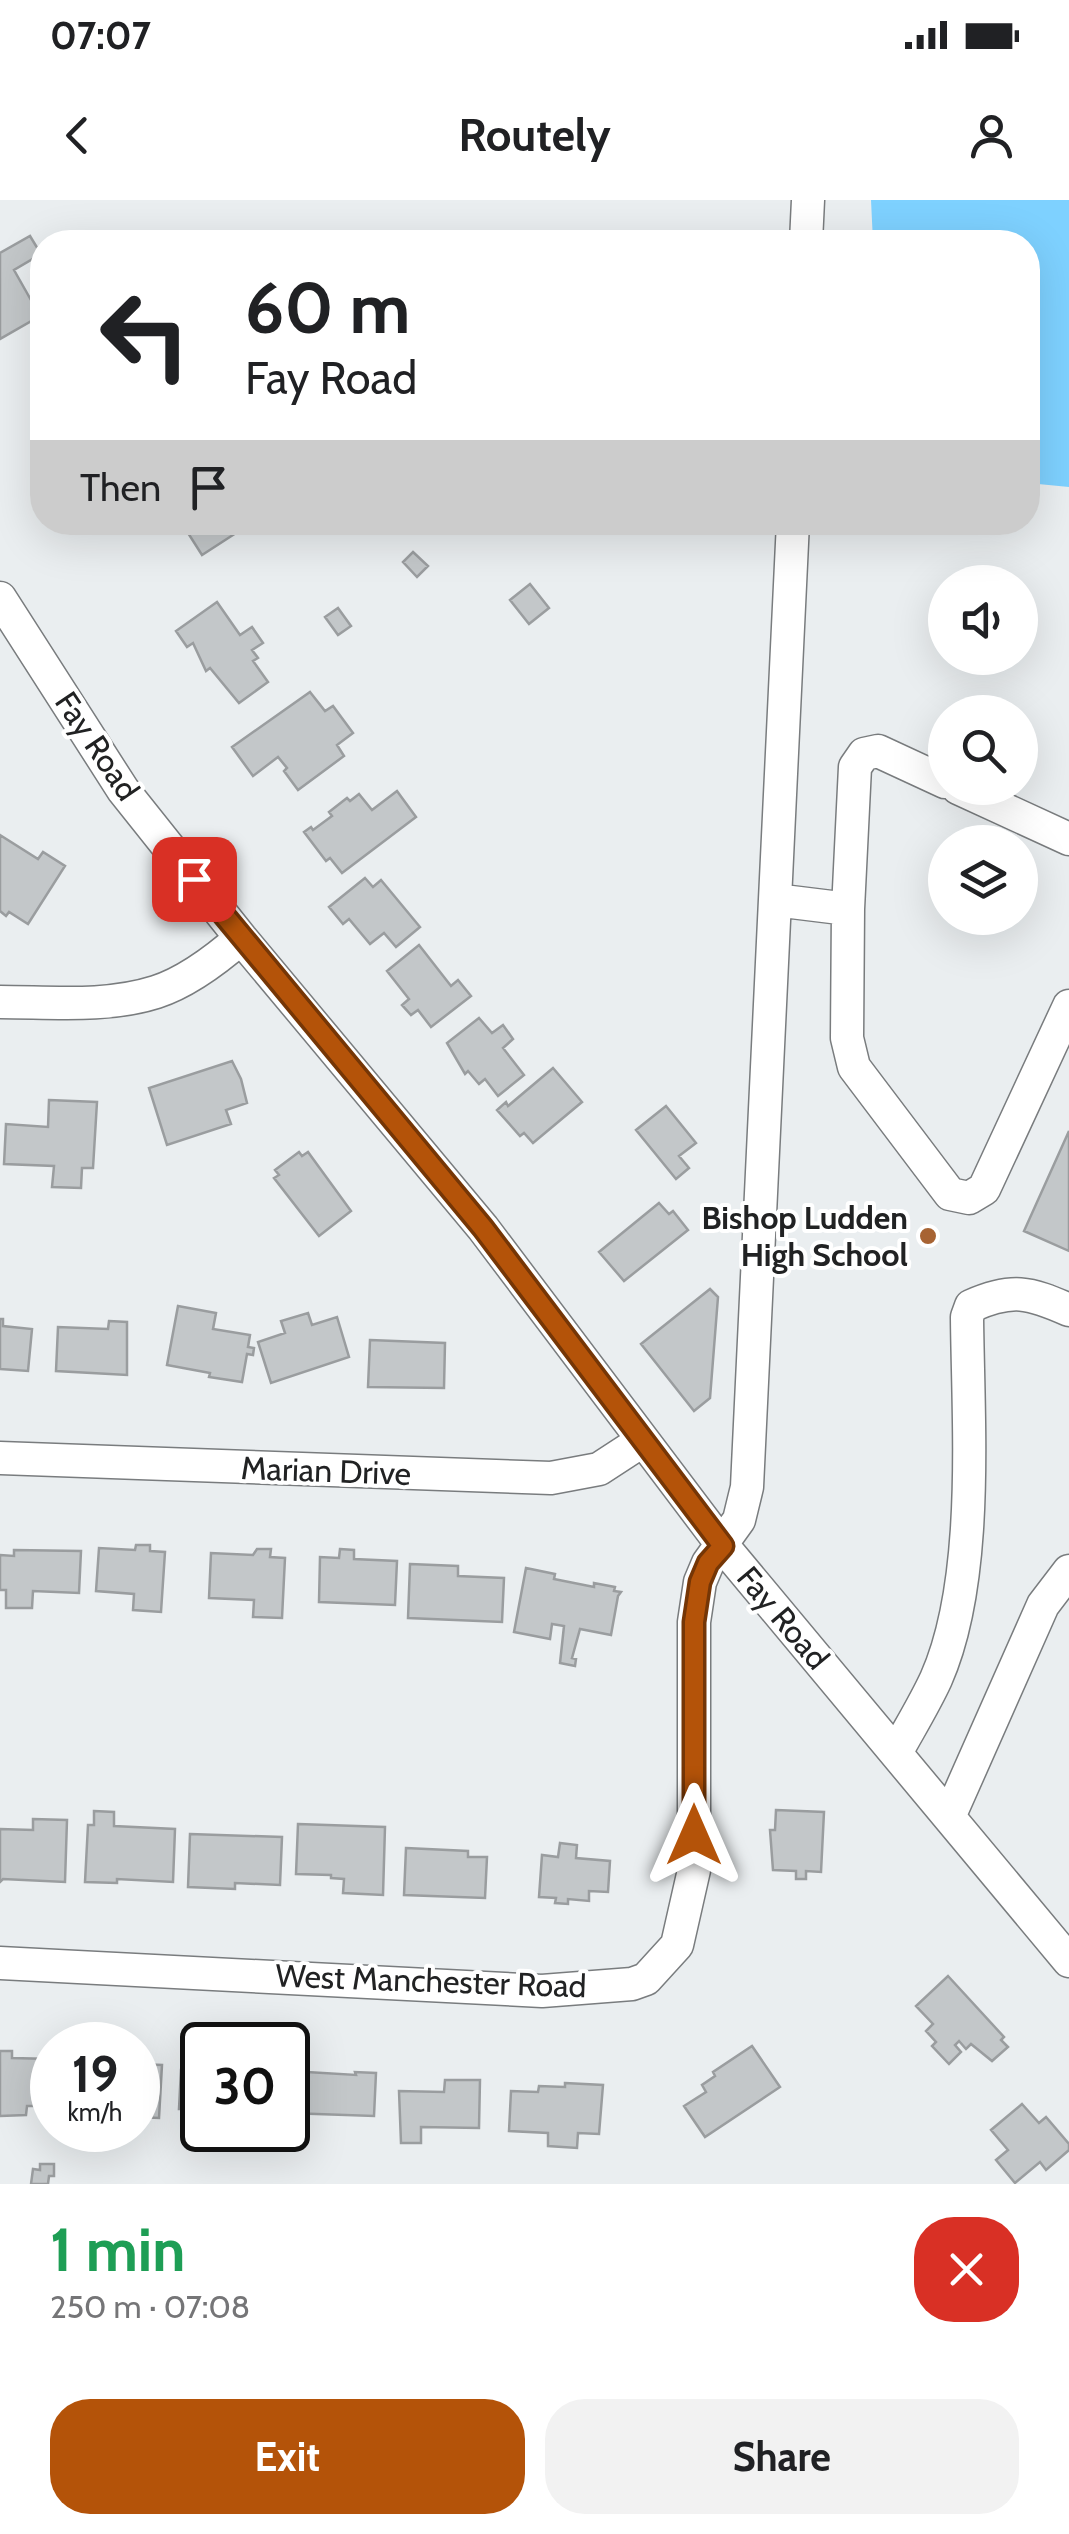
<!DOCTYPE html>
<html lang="en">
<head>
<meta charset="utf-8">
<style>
	:root { --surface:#fff; --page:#f2f2f2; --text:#202124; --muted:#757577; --accent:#b45309 }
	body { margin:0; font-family:Cabin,sans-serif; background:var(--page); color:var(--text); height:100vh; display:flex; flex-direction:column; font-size:38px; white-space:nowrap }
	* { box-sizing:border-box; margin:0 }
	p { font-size:32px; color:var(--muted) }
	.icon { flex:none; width:55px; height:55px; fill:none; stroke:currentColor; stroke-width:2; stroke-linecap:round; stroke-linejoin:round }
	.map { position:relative; height:1984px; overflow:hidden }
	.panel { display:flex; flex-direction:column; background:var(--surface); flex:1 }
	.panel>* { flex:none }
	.guide { position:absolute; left:30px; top:30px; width:1010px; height:305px; border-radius:40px; box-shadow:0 10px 40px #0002; background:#fff; color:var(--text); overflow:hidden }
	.controls { position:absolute; left:928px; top:365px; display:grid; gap:20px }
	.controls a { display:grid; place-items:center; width:110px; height:110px; border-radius:50%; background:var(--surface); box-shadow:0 10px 40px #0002; font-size:50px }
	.speed { position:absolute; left:30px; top:1822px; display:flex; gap:20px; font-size:50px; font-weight:700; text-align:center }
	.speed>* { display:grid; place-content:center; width:130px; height:130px; border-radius:50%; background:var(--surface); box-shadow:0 10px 40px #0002; line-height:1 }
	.speed small { font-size:25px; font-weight:400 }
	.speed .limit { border:5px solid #111; border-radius:15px; background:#fff; color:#111 }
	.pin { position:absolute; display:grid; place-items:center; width:85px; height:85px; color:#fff; margin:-42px; border-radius:20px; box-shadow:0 5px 15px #0006 }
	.me { position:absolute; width:110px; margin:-55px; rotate:0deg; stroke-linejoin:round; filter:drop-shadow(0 0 8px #0008) }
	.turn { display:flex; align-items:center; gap:35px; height:210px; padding:0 50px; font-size:45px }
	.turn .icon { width:130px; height:130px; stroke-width:2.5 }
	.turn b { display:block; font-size:70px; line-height:85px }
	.then { display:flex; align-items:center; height:95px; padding:0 50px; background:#0003; gap:20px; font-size:38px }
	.round { display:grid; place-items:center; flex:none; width:105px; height:105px; border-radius:40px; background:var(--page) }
	.overview { display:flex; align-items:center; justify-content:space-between; height:170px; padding:0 50px }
	h1 { font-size:60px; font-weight:700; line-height:75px; color:#1e9e55 }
	.action { display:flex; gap:20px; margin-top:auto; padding:20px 50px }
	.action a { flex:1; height:115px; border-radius:40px; background:var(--accent); color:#fff; font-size:40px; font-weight:700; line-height:115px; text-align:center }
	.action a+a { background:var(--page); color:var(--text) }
	.status { display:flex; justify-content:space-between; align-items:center; height:70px; padding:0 50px; background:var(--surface); direction:ltr }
	.status svg { height:28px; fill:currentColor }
	header { display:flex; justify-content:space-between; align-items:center; height:130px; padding:0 50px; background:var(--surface); font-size:45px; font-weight:700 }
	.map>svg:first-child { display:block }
</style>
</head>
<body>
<div class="status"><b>07:07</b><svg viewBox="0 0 49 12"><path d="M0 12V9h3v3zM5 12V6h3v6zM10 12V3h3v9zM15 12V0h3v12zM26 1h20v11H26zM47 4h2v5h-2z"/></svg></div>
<header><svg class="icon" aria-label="back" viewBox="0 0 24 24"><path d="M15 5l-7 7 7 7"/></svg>Routely<svg class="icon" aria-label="person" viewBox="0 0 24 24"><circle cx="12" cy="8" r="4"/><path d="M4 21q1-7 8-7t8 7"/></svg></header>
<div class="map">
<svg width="1069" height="1984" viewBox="0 0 1069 1984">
	<rect width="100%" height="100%" fill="#eaeef0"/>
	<!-- green -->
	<path fill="#7ed1ff" d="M871,0H1069V287L1028,283V42H873Z"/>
	<!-- building -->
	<path fill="#c3c7c9" stroke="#9a9d9f" stroke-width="2.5" d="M30,36L41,54L14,70L40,116L0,139V53Z
		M181,322H253L202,355Z
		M413,352L428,366L417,377L403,362Z
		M530,384L549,408L529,424L510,400Z
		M217,402L240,435L252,427L263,443L252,450L258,458L253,461L268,482L239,503L210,468L206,471L193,443L187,447L176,431Z
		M338,408L351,426L338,435L325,417Z
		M310,492L325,511L333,506L353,533L337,545L344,556L298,590L284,571L287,568L278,557L253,576L232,547Z
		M397,591L416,617L342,673L330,658L326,661L304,632L311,627L313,630L332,616L329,612L347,598L350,601L359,594L372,610Z
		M0,635L38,659L43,652L65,666L28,724L9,712L6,716L0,711Z
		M365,678L373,687L381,680L420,727L396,747L384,733L370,744L349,719L343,724L329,707Z
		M419,745L451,786L458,780L471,796L431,827L418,810L411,815L402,805L409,799L387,771Z
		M479,818L492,833L503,825L513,839L503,848L524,875L498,896L485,879L479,884L468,871L465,874L447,843Z
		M232,861L241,879L247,903L226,910L231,924L167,945L149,888Z
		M553,868L582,902L533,943L524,933L520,936L497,910L506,902L508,906Z
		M49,900L97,902L93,968H82L81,988L52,987L54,966L4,964L6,924L48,927Z
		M666,906L696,943L679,956L689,968L676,979L636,930Z
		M1069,931V1051L1024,1031Z
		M299,952L302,956L308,952L351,1011L319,1036L274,978L279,975L275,970Z
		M659,1003L669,1014L673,1011L688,1030L624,1081L599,1052Z
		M710,1089L718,1097L710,1198L694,1211L641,1144Z
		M178,1106L216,1113L213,1129L250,1135L248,1147L254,1148L253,1155L247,1154L242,1182L209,1177L210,1173L167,1165Z
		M308,1113L312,1125L337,1117L349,1157L271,1183L258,1142L285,1133L281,1121Z
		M0,1119H3V1126L32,1129L28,1171L0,1169Z
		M109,1121L127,1122V1175L56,1171L58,1127L108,1129Z
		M370,1140L445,1143L444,1188L368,1187Z
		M136,1345H150V1351L165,1352L161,1412L133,1410L134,1394L96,1391L99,1348L135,1350Z
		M257,1349H271L270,1357L285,1358L282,1418L253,1417L254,1400L209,1398L211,1353L253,1355Z
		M340,1349L354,1350V1359L397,1361L395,1405L319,1402L320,1357L339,1358Z
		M14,1350L81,1351L79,1393L33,1391L32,1408H6V1390H0V1355L14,1356Z
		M410,1364L458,1366V1376L504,1378L502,1422L408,1418Z
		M526,1368L555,1374L554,1379L594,1387V1383L615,1387L614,1391L621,1392L618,1396L611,1435L580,1429L572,1458L576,1459L575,1466L560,1463L564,1426L552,1424L550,1439L514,1432Z
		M776,1610L824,1612L821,1672L806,1671V1679H796V1671L773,1670L770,1630H775Z
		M94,1611L114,1612V1626L175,1629L173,1682L117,1679V1683L85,1682L88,1625H94Z
		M33,1619L67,1620L65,1682L3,1679L0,1682V1629L33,1630Z
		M298,1624L385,1627L383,1695L343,1693L344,1679L331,1678V1675L296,1674Z
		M190,1634L282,1637L280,1685L235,1683V1689L188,1687Z
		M560,1643L577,1645L576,1658L610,1661L608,1692L589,1691V1701L568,1699V1704L555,1703L556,1698L539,1697L542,1655L558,1657Z
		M406,1648L468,1651V1657H487L485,1698L404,1695Z
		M948,1776L1004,1837L1001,1840L1008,1847L992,1861L971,1844L966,1849L959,1841L955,1845L961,1852L949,1864L932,1846L936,1842L926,1831L933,1824L916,1806Z
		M752,1846L780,1887L705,1937L684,1906L706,1892L702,1885L715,1876L713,1872Z
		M0,1851H12V1858L52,1859V1906H27L26,1915L0,1916Z
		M138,1864L162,1865L159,1918L138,1917Z
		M181,1870L202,1871V1923H184L185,1909H179Z
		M290,1871L356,1875L355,1872L376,1873L374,1916L288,1913Z
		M445,1880H480L479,1928L421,1927V1943H401L399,1891L444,1892Z
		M565,1883L603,1885L599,1934L578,1933L577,1948L548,1946V1933L509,1931L511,1891L538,1892L539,1886L565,1887Z
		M1022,1904L1039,1923L1046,1917L1069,1944V1950L1046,1970L1040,1962L1015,1983L996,1960L1008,1950L991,1930Z
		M40,1964H54V1976H49L48,1984H31L33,1969L40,1970Z"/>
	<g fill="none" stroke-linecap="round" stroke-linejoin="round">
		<!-- minor casing -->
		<g stroke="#797c7e" stroke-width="35">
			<path id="minor" d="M806,42L808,0
				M0,398L123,590L241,738L483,1028L723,1346L1069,1761
				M945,582L878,551L864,554L855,567L848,709L847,838L854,867L950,994L969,998L984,989L1069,806
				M958,588L1069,639
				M775,700L848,709
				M0,802C51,802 106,808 156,792C187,782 217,759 241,738
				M0,1258L551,1278L599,1269L642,1241
				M896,1553C909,1529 924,1505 936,1479C980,1380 968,1224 967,1117L971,1106C1012,1088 1029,1092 1069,1110
				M949,1617L1043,1405L1069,1371
				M0,1763L542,1791L632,1784L646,1779L677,1745L694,1670V1422L700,1382L708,1363L739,1320L747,1287L793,322"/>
		</g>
		<!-- minor -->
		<use href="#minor" stroke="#fff" stroke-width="32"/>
	</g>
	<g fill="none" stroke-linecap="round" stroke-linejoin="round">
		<!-- route casing -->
		<g stroke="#753606" stroke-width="25">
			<path id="route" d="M194,679L483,1028L723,1346L708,1363L700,1382L694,1422V1635"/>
		</g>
		<!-- route -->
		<use href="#route" stroke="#b45309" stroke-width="18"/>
	</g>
	<!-- markers -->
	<circle fill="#a76333" stroke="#fff" stroke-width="4" cx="928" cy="1036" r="10"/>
	<g text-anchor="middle" stroke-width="8" stroke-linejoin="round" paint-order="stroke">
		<!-- street labels -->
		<g font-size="32" fill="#212223" stroke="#fff">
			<text transform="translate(97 546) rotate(56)" y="11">Fay Road</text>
			<text transform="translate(326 1271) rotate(2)" y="11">Marian Drive</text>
			<text transform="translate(783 1418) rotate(50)" y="11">Fay Road</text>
			<text transform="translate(431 1781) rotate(2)" y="11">West Manchester Road</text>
		</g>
		<!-- poi labels -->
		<g font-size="32" font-weight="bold" fill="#212223" stroke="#fff" text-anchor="end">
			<text x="908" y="1029">Bishop Ludden<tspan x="908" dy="37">High School</tspan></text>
		</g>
	</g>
</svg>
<div class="controls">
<a><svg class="icon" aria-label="sound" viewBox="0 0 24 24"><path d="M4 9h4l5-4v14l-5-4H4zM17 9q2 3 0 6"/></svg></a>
<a><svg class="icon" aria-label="search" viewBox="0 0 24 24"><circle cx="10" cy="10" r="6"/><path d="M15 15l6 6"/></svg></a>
<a><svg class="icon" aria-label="layers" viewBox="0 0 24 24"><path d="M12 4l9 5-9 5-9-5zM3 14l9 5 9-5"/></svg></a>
</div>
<div class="speed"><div>19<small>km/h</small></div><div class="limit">30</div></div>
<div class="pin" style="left:194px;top:679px;background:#d93025"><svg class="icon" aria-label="arrive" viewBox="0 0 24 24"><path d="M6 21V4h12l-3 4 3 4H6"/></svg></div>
<svg class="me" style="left:694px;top:1635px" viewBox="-20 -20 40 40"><path d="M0-17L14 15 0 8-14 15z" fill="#b45309" stroke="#fff" stroke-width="4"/></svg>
<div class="guide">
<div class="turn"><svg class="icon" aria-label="left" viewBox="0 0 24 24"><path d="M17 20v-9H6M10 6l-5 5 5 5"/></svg><div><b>60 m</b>Fay Road</div></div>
<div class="then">Then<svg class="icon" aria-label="arrive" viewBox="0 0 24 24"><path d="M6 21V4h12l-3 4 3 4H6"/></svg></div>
</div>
</div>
<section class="panel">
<div class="overview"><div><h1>1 min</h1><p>250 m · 07:08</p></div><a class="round" style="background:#d93025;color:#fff"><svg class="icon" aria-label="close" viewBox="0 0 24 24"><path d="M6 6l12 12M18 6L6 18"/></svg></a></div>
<div class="action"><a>Exit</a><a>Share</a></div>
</section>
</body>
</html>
